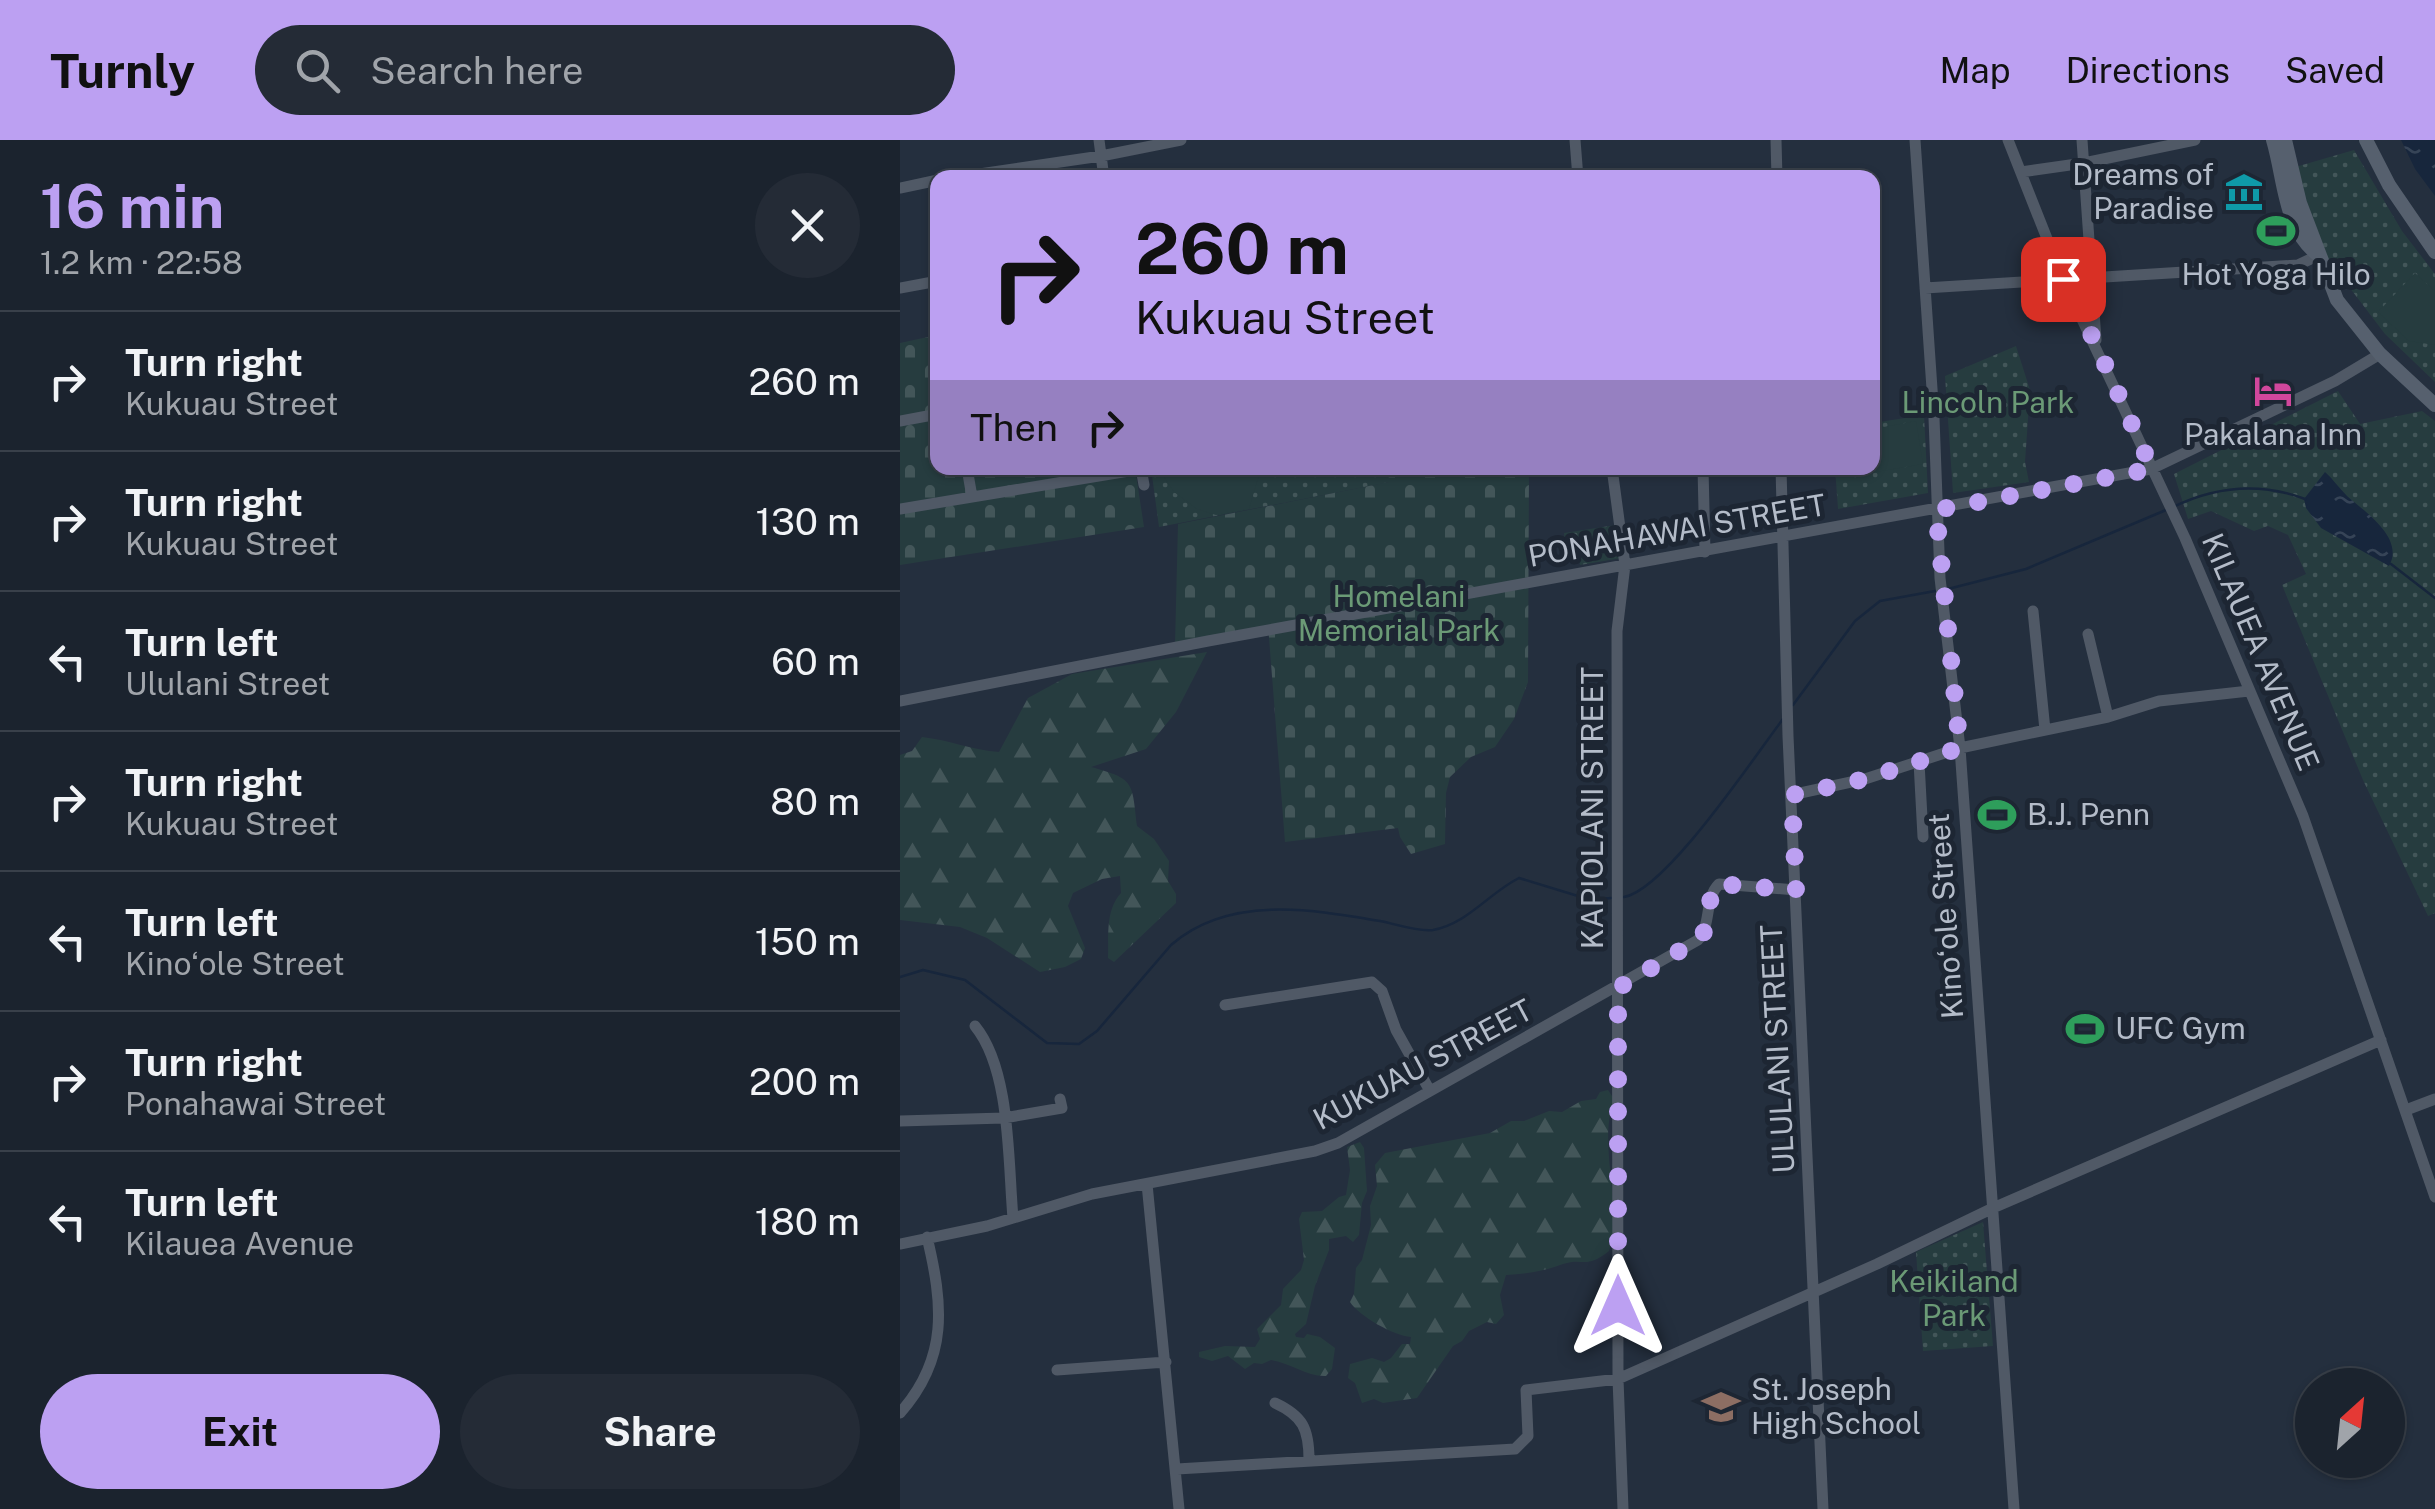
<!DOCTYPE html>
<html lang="en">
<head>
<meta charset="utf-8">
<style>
	:root { --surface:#1b232e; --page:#242b36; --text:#f1f3f6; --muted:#a0a4aa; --line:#39404a; --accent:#bca0f2 }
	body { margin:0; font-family:"Public Sans",sans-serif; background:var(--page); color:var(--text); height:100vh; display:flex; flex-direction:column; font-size:38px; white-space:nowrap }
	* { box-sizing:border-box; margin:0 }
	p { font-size:32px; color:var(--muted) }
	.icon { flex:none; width:55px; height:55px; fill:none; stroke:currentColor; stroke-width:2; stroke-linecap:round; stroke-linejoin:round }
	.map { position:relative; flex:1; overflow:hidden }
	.side { display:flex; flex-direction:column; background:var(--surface); width:900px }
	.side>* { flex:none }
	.banner { position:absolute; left:30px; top:30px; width:950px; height:305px; border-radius:20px; box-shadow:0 2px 8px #0004,0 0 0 2px var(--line); background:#bca0f2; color:#111; overflow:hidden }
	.needle { width:65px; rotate:27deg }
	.buttons { position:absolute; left:1395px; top:1228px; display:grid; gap:20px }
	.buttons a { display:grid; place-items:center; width:110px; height:110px; border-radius:50%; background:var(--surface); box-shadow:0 2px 8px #0004,0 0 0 2px var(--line); font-size:50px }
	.pin { position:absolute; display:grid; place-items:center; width:85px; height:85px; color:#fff; margin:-42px; border-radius:20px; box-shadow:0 5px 15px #0006 }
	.me { position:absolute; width:110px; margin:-55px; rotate:0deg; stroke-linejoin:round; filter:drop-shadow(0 0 8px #0008) }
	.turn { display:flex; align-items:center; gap:35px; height:210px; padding:0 40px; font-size:45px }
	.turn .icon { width:130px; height:130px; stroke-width:2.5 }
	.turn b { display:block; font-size:70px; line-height:85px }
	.then { display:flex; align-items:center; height:95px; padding:0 40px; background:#0003; gap:20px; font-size:38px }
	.round { display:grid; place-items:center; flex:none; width:105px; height:105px; border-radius:52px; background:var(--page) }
	.overview { display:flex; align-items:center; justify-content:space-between; height:170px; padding:0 40px }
	h1 { font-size:60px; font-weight:700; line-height:75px; color:var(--accent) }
	.button { display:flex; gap:20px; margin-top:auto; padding:20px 40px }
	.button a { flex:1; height:115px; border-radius:60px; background:var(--accent); color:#111; font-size:40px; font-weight:700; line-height:115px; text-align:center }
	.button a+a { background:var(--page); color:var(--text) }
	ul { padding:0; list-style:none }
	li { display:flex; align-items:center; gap:30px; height:140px; padding:0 40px; border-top:2px solid var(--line) }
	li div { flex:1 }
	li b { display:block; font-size:38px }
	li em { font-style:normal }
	header { display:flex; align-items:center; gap:60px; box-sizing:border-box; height:140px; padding:0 50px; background:var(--accent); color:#111 }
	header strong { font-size:48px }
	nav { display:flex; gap:55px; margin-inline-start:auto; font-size:35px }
	.search { width:700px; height:90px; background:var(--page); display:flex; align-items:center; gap:25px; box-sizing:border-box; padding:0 35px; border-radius:55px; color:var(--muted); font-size:38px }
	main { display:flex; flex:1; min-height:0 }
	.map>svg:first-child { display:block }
</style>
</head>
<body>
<header>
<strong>Turnly</strong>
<div class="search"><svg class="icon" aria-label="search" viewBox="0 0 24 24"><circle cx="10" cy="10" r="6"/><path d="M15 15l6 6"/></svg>Search here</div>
<nav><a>Map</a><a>Directions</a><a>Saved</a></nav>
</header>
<main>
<section class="side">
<div class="overview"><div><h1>16 min</h1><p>1.2 km · 22:58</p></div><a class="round"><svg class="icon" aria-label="close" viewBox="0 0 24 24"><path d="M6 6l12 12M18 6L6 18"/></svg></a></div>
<ul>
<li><svg class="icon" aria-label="right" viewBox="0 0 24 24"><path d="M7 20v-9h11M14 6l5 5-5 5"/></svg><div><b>Turn right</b><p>Kukuau Street</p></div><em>260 m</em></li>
<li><svg class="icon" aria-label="right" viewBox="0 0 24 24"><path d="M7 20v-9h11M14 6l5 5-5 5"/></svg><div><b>Turn right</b><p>Kukuau Street</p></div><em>130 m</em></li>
<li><svg class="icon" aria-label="left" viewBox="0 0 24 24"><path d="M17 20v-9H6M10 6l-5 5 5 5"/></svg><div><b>Turn left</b><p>Ululani Street</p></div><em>60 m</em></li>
<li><svg class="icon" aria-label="right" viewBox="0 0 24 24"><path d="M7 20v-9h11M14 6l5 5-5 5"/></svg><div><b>Turn right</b><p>Kukuau Street</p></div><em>80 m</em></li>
<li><svg class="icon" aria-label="left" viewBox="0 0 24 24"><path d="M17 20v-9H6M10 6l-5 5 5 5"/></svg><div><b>Turn left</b><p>Kinoʻole Street</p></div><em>150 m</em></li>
<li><svg class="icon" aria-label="right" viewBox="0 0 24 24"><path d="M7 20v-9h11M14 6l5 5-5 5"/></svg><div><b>Turn right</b><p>Ponahawai Street</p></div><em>200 m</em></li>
<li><svg class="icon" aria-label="left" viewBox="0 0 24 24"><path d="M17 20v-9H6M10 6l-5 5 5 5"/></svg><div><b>Turn left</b><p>Kilauea Avenue</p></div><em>180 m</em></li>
</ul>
<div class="button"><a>Exit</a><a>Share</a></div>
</section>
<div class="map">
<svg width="1535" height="1369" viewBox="0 0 1535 1369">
	<defs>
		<pattern id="green-dots" width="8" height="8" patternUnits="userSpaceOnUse" patternTransform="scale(2.5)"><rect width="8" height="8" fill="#263c3f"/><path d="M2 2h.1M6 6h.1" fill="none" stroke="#435659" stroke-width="1.8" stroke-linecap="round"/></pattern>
		<pattern id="forest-firs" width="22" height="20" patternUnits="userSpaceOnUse" patternTransform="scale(2.5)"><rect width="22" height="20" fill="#263c3f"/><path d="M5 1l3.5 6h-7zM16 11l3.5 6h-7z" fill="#435659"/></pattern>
		<pattern id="cemetery-stones" width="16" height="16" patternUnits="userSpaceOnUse" patternTransform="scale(2.5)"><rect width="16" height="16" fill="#263c3f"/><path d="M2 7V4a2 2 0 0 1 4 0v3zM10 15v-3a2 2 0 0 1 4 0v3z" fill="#435659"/></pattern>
		<pattern id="water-ripples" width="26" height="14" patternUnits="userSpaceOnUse" patternTransform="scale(2.5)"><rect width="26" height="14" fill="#17263c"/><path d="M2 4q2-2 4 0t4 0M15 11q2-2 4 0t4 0" fill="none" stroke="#364457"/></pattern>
	</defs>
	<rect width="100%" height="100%" fill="#242f3e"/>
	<!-- green -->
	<path fill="url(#green-dots)" d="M1454,10L1502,91L1535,134V242L1485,194L1427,118L1392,28Z
		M1116,206L1130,250L1125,322L1129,342L1053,353L1045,236Z
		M1438,251L1460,284L1522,271L1535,281V773L1528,776L1463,640L1382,445L1406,434L1388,395L1368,386L1354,391L1311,371L1288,379L1274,334Z
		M1024,275L1028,353L938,369L935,328H972L973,283Z
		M251,328H530L490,342L259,387Z
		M716,385L722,418L680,425L676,402L665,403L664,393Z
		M1083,1082L1093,1206L1023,1211L1016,1112Z"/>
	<!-- forest -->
	<path fill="url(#forest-firs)" d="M307,512L276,572L246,609L191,627C235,639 232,642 237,686L254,699L269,721L268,741L276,754V763L214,822L208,818C209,796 205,771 221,753L220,736L202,739L173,753L168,766L185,808L181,819L165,827L140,832L87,798L60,787L0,780V615L12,611L22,597C49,600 72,610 99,612L128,558L172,534Z
		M708,950L714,959C697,1008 724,1065 709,1111C685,1130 684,1117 663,1124C645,1131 626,1134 606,1135L600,1155L604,1175L596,1184L587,1182L569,1191L562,1201L553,1206L517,1258L483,1263L474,1259L462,1263L455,1243L448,1238L450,1224L472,1218L484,1222L491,1218L502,1204H510L511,1197C494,1196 459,1176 450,1162L454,1154L456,1128L462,1120L471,1085L470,1066L477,1046L475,1025L485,1013L590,993L611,981H624L649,971L662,972L681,961L696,959L700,952Z
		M460,1002L464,1008L467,1051L462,1063L459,1095L453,1102L446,1096L429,1099V1110L415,1146L406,1184L395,1194L396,1197L404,1198L407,1194L420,1197L435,1208L432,1229L426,1236C408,1237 390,1223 371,1220L362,1224L354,1223L345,1229L328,1216L312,1221L299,1217V1212L325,1206L355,1207L360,1199L357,1189L381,1165L383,1149L401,1130L404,1120L399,1079L402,1072L422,1071L439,1057L446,1055L450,1030L447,1007Z"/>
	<!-- cemetery -->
	<path fill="url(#cemetery-stones)" d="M37,195L38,328H235L244,387L0,425V203Z
		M488,328H629L628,542L614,579L595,607L571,617L550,637L546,653L545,704L511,714L500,697L498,688L385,702L368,485L275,505L278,384L489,342Z"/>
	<!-- pitch -->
	<path fill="#263c3f" d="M1515,133L1535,151V205L1509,201L1478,172Z
		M1016,281L1023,324L947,337L945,328H972L973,289Z
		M258,328H257H361L349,369L316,375L297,369L274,352Z"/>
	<!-- water -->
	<path fill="url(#water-ripples)" d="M1501,0H1535V56L1515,29Z
		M1425,332C1433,339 1439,348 1447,356C1465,372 1505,398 1489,426L1421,388L1406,368L1404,359Z"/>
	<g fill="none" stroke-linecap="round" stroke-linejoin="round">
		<!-- stream -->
		<path stroke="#17263c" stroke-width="2.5" d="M1273,367C1316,346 1360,342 1405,359
			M1491,424L1535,458
			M1048,449L1126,429L1266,370
			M893,565L955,481L980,461L1035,451
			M724,757C766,750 854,617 883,579
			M0,837L23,830L65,840L147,903L179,904L197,891L271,805C328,755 411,769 480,781C496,784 518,792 533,790C567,784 589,753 619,738L691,760L711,758"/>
		<!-- minor -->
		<path stroke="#505966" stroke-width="11" d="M199,0L204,38
			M675,0L678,38
			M876,0L877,38
			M1015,0L1034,278L1040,438L1060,608L1114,1369
			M1108,0L1163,139L1285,398L1403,676L1535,1057
			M1182,0L1196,200
			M1121,32L1184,23L1295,0
			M52,38L201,16L281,0
			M0,48L38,40
			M0,148L38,141
			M1025,148L1398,125L1419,115
			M0,281L38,274
			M67,328L72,357
			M241,328L244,345
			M712,328L725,425L717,491L718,1239L723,1369
			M803,328L805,412
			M881,328L888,596L923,1369
			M0,369L241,329
			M1133,471L1145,590
			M1188,494L1208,577
			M0,561L308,501L1251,329L1435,241L1480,214
			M1019,622L1023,697
			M891,655L965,639L1060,608L1208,577L1259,561L1349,551
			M325,865L472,842L482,851L496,890L530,951
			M75,886C111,930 108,1023 113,1078
			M1506,970L1535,959
			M0,981L104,978L162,968L160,959
			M247,1044L279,1369
			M0,1104L87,1086L192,1054L415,1011L438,1003L798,800C812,784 804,759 819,744L896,750
			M157,1230L266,1222
			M375,1263C403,1276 409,1289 409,1320
			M0,1273C49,1218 43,1164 27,1097
			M277,1329L615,1309L628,1296L626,1250L718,1239L977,1124L1093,1068L1481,900"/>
		<!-- major -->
		<path stroke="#56606e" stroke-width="14" d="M1373,0C1385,40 1383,87 1418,115
			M1385,0L1400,63L1437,160L1480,214L1535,265
			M1466,0L1489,45L1535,112"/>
	</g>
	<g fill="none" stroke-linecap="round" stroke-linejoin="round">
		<!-- route -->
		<path stroke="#bca0f2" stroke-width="18" stroke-dasharray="0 32.4" d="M718,1166V848L801,798C811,781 805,758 819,744L896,750L892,655L965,639L1060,608L1036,370L1252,329L1196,204L1163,139"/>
	</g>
	<!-- icons -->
	<defs>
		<g id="museum-bare" transform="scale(3)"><path d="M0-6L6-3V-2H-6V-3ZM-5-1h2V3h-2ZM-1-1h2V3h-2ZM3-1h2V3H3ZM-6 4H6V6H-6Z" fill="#0f9aa8" stroke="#1d2633" stroke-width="2.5" paint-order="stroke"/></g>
		<g id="stadium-bare" transform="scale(3)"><path d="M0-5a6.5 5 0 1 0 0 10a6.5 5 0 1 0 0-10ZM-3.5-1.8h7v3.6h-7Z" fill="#2e9e5b" stroke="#1d2633" stroke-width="2.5" paint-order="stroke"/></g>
		<g id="hotel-bare" transform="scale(3)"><path d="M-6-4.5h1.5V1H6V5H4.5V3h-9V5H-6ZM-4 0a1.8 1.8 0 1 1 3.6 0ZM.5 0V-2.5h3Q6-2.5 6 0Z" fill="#d1479c" stroke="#1d2633" stroke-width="2.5" paint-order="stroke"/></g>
		<g id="school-bare" transform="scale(3)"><path d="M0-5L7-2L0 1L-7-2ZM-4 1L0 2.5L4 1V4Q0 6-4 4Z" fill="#8d6e63" stroke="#1d2633" stroke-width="2.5" paint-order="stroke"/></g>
	</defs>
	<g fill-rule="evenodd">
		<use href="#museum-bare" x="1344" y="52"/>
		<use href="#stadium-bare" x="1376" y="91"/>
		<use href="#hotel-bare" x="1373" y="251"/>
		<use href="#stadium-bare" x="1097" y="675"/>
		<use href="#stadium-bare" x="1185" y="889"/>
		<use href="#school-bare" x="821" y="1267"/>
	</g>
	<g text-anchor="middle" stroke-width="10" stroke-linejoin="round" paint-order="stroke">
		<!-- poi labels -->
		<g font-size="30" fill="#b4bcc9" stroke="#1d2633" text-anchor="start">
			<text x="1314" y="45" text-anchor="end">Dreams of<tspan x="1314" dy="34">Paradise</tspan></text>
			<text x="1376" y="145" text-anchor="middle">Hot Yoga Hilo</text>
			<text x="1373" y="305" text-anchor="middle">Pakalana Inn</text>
			<text x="1127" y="685">B.J. Penn</text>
			<text x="1215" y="899">UFC Gym</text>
			<text x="851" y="1260">St. Joseph<tspan x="851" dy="34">High School</tspan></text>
		</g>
		<!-- park labels -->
		<g font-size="30" fill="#6b9a76" stroke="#1d2633">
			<text x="1088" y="273">Lincoln Park</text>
			<text x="499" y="467">Homelani<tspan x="499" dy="34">Memorial Park</tspan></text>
			<text x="1054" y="1152">Keikiland<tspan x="1054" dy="34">Park</tspan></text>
		</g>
		<!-- street labels -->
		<g font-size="30" fill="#b4bcc9" stroke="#1d2633">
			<text transform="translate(777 391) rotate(-10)" y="10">PONAHAWAI STREET</text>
			<text transform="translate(1360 512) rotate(67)" y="10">KILAUEA AVENUE</text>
			<text transform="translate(693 668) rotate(-90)" y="10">KAPIOLANI STREET</text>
			<text transform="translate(1046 776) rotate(-94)" y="10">Kinoʻole Street</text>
			<text transform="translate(878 909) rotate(-93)" y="10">ULULANI STREET</text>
			<text transform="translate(523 925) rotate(-28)" y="10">KUKUAU STREET</text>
		</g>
	</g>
</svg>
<div class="buttons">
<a><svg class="needle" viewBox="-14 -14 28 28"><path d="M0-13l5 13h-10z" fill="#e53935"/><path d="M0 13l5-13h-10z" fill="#a0a4aa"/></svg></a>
</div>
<div class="pin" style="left:1163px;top:139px;background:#d93025"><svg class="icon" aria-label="arrive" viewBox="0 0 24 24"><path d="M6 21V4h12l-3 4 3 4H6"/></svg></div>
<svg class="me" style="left:718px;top:1166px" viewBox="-20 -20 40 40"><path d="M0-17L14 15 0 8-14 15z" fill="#bca0f2" stroke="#fff" stroke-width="4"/></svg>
<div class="banner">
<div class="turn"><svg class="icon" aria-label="right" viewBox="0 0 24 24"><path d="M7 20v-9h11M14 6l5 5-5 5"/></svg><div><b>260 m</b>Kukuau Street</div></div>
<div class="then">Then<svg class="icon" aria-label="right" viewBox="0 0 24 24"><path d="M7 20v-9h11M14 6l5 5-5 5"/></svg></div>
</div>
</div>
</main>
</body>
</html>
